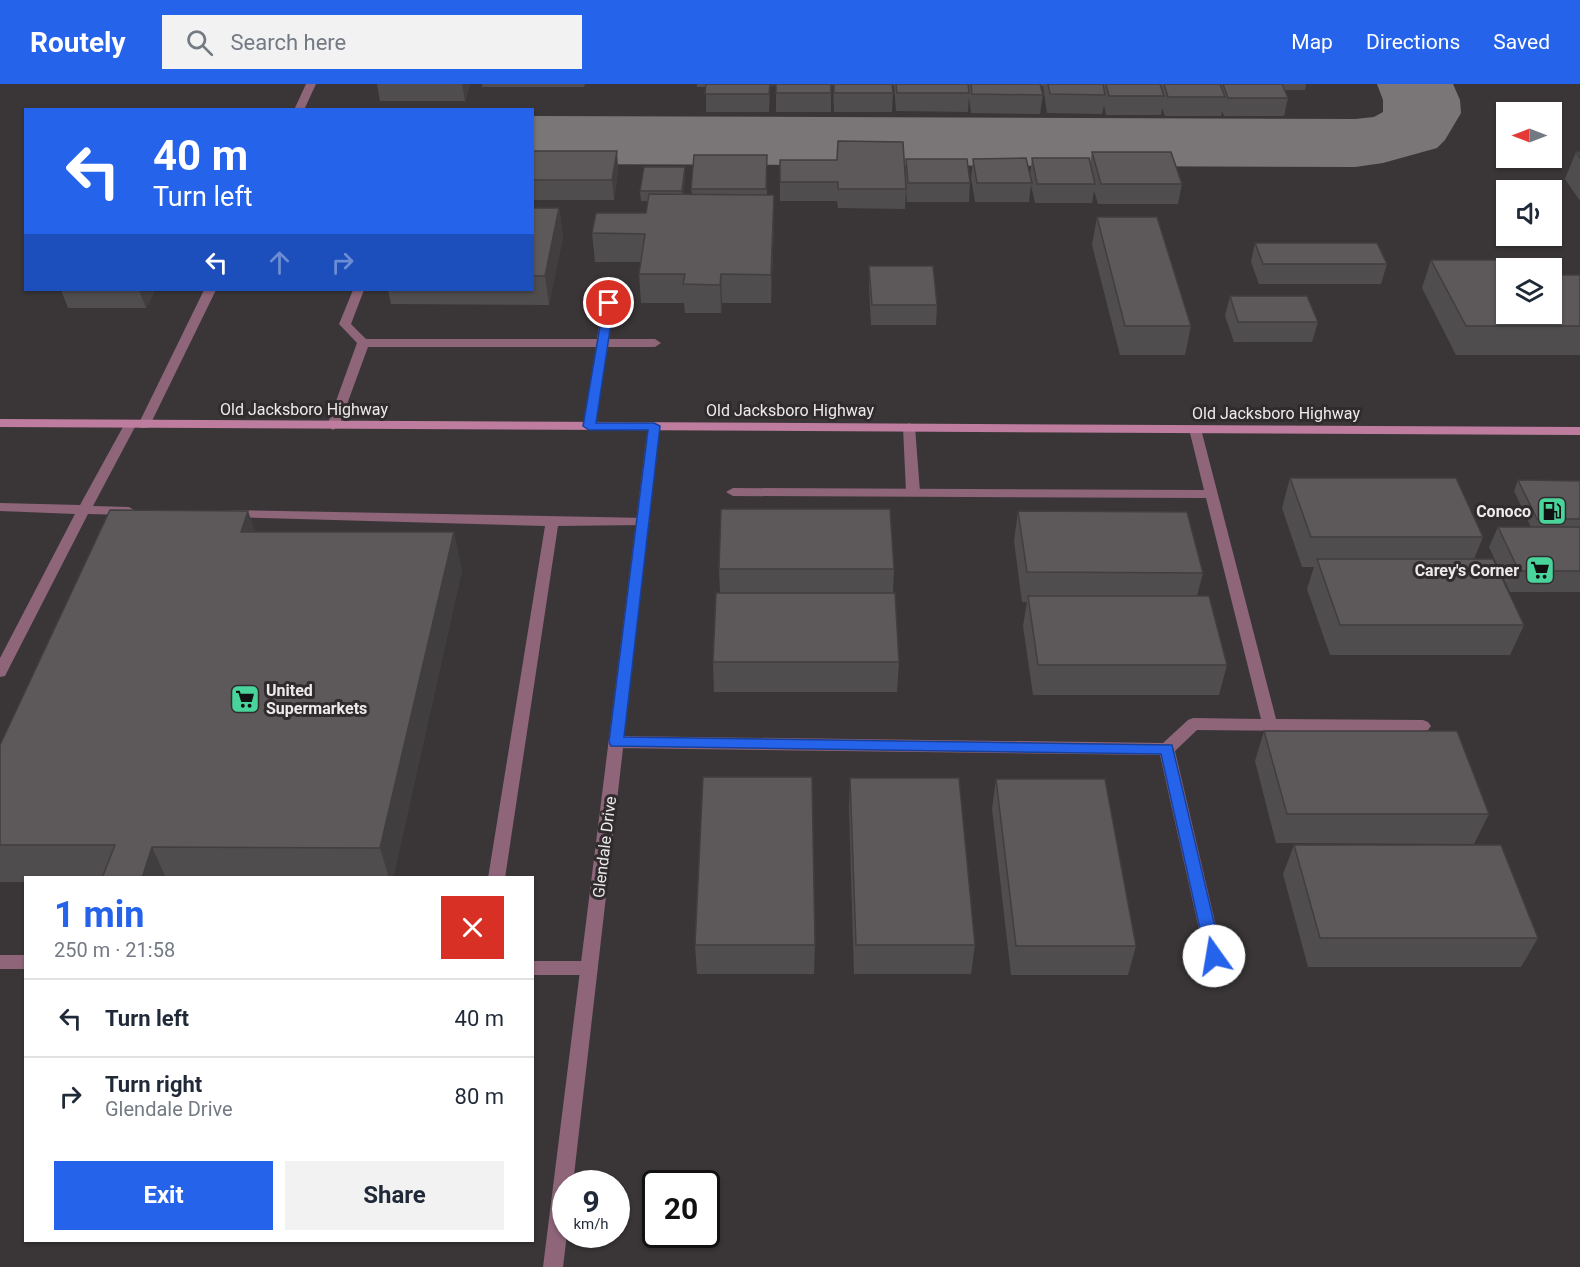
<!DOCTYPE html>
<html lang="en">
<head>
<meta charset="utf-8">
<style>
	:root { --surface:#fff; --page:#f2f2f3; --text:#1f2937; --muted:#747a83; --line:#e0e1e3; --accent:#2563eb }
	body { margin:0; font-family:Roboto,sans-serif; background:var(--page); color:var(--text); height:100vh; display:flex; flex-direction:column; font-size:22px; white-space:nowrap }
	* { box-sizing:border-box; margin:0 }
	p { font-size:20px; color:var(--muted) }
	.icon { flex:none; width:33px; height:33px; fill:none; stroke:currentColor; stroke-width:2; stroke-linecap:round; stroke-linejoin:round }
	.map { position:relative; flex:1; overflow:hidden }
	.sheet { position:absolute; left:24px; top:792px; width:510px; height:366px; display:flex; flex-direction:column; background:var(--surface); border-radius:0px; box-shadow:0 2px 4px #0004 }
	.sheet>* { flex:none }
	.hud { position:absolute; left:24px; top:24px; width:510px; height:183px; border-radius:0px; box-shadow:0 2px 4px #0004; background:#2563eb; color:#fff; overflow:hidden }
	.needle { width:39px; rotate:270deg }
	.tools { position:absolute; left:1496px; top:18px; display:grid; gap:12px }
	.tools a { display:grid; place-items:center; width:66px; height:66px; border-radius:0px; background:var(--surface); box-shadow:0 2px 4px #0004; font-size:30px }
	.speed { position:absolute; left:552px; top:1086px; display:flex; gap:12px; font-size:30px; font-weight:700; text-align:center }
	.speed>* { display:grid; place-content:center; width:78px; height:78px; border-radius:50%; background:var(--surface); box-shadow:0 2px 4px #0004; line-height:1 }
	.speed small { font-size:15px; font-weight:400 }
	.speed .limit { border:3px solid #111; border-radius:9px; background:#fff; color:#111 }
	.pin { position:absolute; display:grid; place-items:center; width:51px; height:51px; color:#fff; margin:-26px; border:3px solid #fff; border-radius:50%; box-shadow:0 2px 6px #0007 }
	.me { position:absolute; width:66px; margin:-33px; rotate:347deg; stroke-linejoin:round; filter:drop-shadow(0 0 4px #0008) }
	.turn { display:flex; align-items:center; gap:21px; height:126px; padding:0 30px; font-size:27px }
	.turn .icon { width:78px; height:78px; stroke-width:2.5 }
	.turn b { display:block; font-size:42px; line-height:51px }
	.lanes { display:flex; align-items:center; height:57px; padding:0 30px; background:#0003; justify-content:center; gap:30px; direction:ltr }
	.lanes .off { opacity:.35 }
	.round { display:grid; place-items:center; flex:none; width:63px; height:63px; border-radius:0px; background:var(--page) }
	.overview { display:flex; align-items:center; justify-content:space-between; height:102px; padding:0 30px }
	h1 { font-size:36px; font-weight:700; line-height:45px; color:var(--accent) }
	.primary-button { display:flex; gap:12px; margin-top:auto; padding:12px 30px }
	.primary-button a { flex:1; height:69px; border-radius:0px; background:var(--accent); color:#fff; font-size:24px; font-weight:700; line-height:69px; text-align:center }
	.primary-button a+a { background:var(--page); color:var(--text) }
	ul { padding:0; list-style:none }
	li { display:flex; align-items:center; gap:18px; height:78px; padding:0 30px; border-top:2px solid var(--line) }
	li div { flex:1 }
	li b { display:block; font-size:22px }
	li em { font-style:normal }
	header { display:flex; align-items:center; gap:36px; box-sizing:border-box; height:84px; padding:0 30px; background:var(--accent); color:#fff }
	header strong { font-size:28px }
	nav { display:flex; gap:33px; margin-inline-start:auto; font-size:21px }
	.search { width:420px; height:54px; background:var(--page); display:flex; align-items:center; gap:15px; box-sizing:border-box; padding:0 21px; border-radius:0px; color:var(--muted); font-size:22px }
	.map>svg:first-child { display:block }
</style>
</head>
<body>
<header>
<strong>Routely</strong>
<div class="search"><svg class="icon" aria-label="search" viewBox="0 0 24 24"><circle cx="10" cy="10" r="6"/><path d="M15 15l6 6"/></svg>Search here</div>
<nav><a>Map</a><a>Directions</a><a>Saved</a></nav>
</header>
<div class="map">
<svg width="1580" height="1183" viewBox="0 0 1580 1183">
	<rect width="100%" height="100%" fill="#3a3638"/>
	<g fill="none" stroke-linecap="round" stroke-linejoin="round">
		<!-- taxiway -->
		<path fill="#7a7678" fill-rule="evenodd" d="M1377,0H1453L1460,16L1461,29L1445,56L1437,64L1383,79L1355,83L532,80V32L1355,35L1374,33L1383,28V16Z"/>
		<!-- service -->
		<path fill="#8e6579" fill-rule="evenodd" d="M306,0H316L304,26H294Z
			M612,197L618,200L609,255H655L661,259L655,263H608L593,345L589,346L583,342L596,263H368L339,342L333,346L327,342L357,259L339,240L353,206H364L351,240L366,255H597L606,200Z
			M204,206H216L150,341L148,344H140L138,341Z
			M130,337L136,341L93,422L129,423L136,427L129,431L88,430L7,588L5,592L0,593V574L75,430L0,427V419L80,421L124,341Z
			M1195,341L1201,345L1276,635L1423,636L1428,638L1431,642L1428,646L1423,648L1197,646L1175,667L1223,872L1220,877L1214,879L1208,877L1205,872L1160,671L616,664L610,662L608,658L610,654L616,652L1163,659L1188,636L1193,634L1261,635L1206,414L733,412L726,408L733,404L1204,406L1189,345Z
			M231,426L648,434L650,437L648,440L643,441L558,442L505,794H488L545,442L226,433L224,430Z
			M0,871H26V885H0Z
			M532,877H589L595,879L598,884L595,889L589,891H532Z"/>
		<!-- minor -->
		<path fill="#8e6579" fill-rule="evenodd" d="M654,338L660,342L573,1100H566L567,1150L563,1183H543L648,342Z
			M909,339L915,343L920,408L913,412L906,408L903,343Z"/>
		<!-- secondary -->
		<path fill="#be7d9e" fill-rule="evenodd" d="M0,335L1580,343V351L0,343Z"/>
	</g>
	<!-- wall -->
	<path fill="#504d4e" d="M377,0H470L465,17H380Z
		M482,0H585L584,3H482Z
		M697,0H1306L1305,6H1285L1288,14L1284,32H1224L1222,27L1221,32H1165L1162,24L1161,31H1106L1104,21L1102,30L1047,29L1043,2H1041L1043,11L1040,30L971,29L969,13L968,28L896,27L894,1H892L893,9L892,28H834L833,1H831V28H776V1L770,3L769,28H706V3H697Z
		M532,67H617L618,86L614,116H532Z
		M1092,68L1182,100L1178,120H1098L1094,107L1092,119H1035L1031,101L1029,118H975L971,94L973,75L1030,92L1032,74L1090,79Z
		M1576,68H1580V117L1565,95Z
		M767,71V111L774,139L771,219H722L721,229H685L684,219H641L639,190L641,178H595L592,149L646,129L648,117H641L640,107L685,83V93L683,111H692L691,105Z
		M906,75L970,99L969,118H907L906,104L905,125L838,124L837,117H780V98L905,92Z
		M532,124H559L563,152L549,221L391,220L388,206H532Z
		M1097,133L1191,242L1185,271H1120L1092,161Z
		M1255,159L1387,180L1381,200H1259L1251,178Z
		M1431,176L1506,230L1580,191V271H1456L1422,204Z
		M869,182L937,221L936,241H871L869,202Z
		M61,206H155L146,224H68Z
		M1230,212L1318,238L1312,258H1234L1225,232Z
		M1290,394L1483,453L1474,475L1524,541L1510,571H1330L1307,505L1314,483H1302L1282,424Z
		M1518,396L1580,397V508H1510L1489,463L1498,443H1531L1514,407Z
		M1018,427L1203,489L1197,512L1227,581L1219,611H1033L1023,542L1027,518H1022L1014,457Z
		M255,448L462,486L393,794H26V798H0V661Z
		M719,485H894L893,509L899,578L897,608H714L713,578L720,509Z
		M1264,647L1489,730L1474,760L1276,759L1255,677Z
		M850,694L975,861L971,890H854L849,724Z
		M996,695L1136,862L1128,891H1011L992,725Z
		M1294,761L1538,854L1521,883H1308L1283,790Z
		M695,861H815L814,890H697Z"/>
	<!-- shaded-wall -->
	<path fill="#413e40" d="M462,0H470L465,17Z
		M770,0H776V1L770,3L769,28Z
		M617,67L618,86L614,116L612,96Z
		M685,83V93L683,117L682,107Z
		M774,111V139L771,219V191Z
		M559,124L563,152L549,221L545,192Z
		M721,190L722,219L721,229L720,201Z
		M139,206H155L146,224Z
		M248,427L261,464L241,448Z
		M454,448L462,486L393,794H389L380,764Z
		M152,763L166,794H142Z"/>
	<!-- building -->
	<path fill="#5d595b" stroke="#413e40" stroke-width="1.5" d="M706,0H770L769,10H705Z
		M776,0H831V9H776Z
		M834,0H892L893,9H834Z
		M896,0H968L969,9H897Z
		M971,0H1040L1043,11L972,10Z
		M1048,0H1103L1105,11L1050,10Z
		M1106,0H1160L1164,12H1109Z
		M1164,0H1220L1225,13H1168Z
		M1223,0H1282L1288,14H1228Z
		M838,57L903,58L906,105H838V98H780V76H837Z
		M532,67H617L612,96H532Z
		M1092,68H1171L1182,100H1101Z
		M1576,68H1580V74Z
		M694,71H767L766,105H691Z
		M1026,74L1032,99H977L973,75Z
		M1032,74H1089L1095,100H1037Z
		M906,75H967L970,99H908Z
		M644,83H685L682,107H640Z
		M649,110L774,111L771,191L721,190L720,201L683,200L685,190H639L645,150L592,149L596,129H646Z
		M532,124H559L545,192H532Z
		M1097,133H1157L1191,242H1125Z
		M1255,159H1377L1387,180H1263Z
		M1431,176H1511L1516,184H1506V230H1551V191H1580V242H1466Z
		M869,182H933L937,221H872Z
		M1230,212H1307L1318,238H1238Z
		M1290,394H1456L1483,453H1311Z
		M1518,396L1580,397V435H1537Z
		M721,425H890L894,485H719Z
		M110,426L248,427L241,448H454L380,764L152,763L142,794H102L115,761H0V661Z
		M1018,427L1187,428L1203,489L1027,488Z
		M1498,443H1580V487H1519Z
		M1317,475H1493L1524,541H1340Z
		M716,509H895L899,578H713Z
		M1028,512H1209L1227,581H1038Z
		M1264,647H1457L1489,730H1287Z
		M703,693H812L815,861H695Z
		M850,694H959L975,861H856Z
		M996,695H1105L1136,862H1016Z
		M1294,761H1501L1538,854H1320Z"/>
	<!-- route -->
	<path fill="#2563eb" stroke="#184099" stroke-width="1.5" d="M609,216L614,219L596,339H654L660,342L624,653L1172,661L1222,872L1219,876L1214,878L1208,876L1206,872L1161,670L611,662L609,658L648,346H589L583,342L604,219Z"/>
	<!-- icons -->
	<defs>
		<g id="fuel-square" transform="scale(1.5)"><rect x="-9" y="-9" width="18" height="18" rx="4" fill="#49d49c" stroke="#302c2e"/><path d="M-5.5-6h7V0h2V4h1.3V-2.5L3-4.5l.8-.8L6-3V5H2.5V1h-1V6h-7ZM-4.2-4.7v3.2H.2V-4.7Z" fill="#111"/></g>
		<g id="supermarket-square" transform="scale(1.5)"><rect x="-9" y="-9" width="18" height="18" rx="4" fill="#49d49c" stroke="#302c2e"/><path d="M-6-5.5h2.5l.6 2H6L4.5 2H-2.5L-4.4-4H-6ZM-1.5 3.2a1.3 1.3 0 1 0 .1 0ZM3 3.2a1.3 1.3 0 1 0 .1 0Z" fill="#111"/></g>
	</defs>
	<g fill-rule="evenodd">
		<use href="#fuel-square" x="1552" y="427"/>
		<use href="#supermarket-square" x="1540" y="486"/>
		<use href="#supermarket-square" x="245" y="615"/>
	</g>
	<g text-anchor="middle" stroke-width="6" stroke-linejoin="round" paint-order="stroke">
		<!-- street labels -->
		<g font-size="16" fill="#edeaeb" stroke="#302c2e">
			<text x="304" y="331">Old Jacksboro Highway</text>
			<text x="790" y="332">Old Jacksboro Highway</text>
			<text x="1276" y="335">Old Jacksboro Highway</text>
			<text transform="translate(604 763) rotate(-83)" y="6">Glendale Drive</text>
		</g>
		<!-- poi labels -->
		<g font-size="16" font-weight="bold" fill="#edeaeb" stroke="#302c2e" text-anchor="end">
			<text x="1531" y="433">Conoco</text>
			<text x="1519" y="492">Carey's Corner</text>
			<text x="266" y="612" text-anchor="start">United<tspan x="266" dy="18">Supermarkets</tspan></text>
		</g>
	</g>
</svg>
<div class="tools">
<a><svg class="needle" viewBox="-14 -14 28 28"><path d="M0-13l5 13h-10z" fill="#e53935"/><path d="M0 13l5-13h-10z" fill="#747a83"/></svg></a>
<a><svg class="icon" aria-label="sound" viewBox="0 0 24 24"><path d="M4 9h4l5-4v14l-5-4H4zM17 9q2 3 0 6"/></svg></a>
<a><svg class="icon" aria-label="layers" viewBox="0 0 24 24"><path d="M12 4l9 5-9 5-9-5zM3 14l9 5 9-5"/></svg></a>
</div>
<div class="speed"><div>9<small>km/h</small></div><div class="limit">20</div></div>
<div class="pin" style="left:609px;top:219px;background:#d93025"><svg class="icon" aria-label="arrive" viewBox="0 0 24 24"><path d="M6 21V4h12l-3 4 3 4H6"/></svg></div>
<svg class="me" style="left:1214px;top:872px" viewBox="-20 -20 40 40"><circle r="19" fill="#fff"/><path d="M0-13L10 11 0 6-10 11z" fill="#2563eb"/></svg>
<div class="hud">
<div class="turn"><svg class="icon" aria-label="left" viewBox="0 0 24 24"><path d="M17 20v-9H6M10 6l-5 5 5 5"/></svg><div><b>40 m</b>Turn left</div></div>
<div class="lanes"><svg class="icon" aria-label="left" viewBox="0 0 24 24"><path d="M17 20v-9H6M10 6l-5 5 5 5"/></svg><svg class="icon off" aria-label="ahead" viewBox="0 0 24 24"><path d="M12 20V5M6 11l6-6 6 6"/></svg><svg class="icon off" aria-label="right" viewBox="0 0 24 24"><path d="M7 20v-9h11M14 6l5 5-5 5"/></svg></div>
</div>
<section class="sheet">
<div class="overview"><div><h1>1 min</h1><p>250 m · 21:58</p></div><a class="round" style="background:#d93025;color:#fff"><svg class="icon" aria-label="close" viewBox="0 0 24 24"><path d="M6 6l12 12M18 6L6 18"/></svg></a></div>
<ul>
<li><svg class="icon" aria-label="left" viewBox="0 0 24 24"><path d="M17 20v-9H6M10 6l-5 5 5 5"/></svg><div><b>Turn left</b></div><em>40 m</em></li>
<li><svg class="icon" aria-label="right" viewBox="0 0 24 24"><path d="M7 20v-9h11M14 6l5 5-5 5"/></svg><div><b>Turn right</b><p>Glendale Drive</p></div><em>80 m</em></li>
</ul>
<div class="primary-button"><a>Exit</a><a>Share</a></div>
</section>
</div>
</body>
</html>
